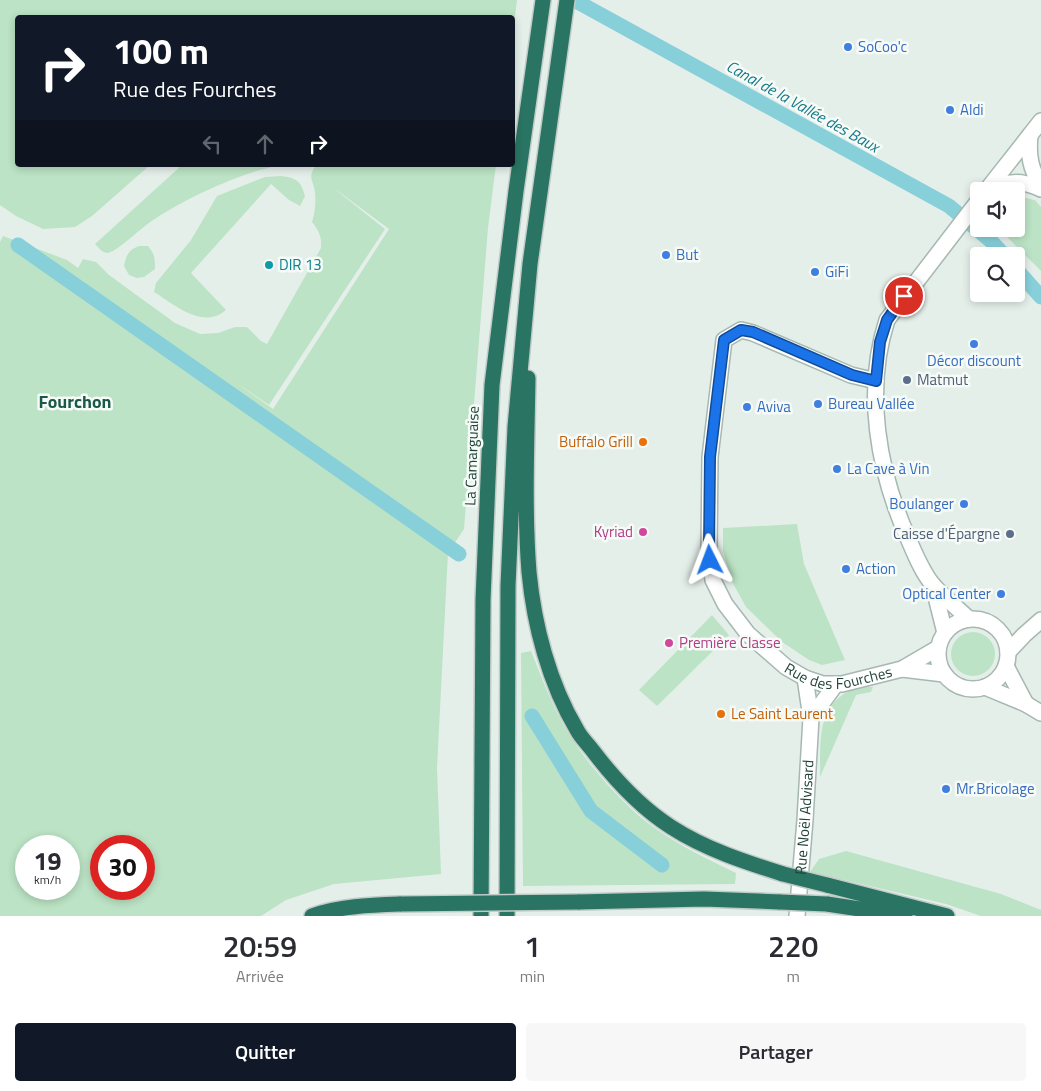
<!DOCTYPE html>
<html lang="fr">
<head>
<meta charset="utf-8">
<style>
	:root { --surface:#fff; --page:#f7f7f7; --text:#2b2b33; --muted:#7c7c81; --accent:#111827 }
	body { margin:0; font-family:"Titillium Web",sans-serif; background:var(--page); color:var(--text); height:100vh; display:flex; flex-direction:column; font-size:19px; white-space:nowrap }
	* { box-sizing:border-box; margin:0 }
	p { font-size:16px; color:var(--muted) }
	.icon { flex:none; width:28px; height:28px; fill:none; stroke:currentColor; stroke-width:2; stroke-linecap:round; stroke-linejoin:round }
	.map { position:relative; height:916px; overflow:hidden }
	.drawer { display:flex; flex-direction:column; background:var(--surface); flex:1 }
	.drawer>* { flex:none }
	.hud { position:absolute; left:15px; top:15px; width:500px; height:152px; border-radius:5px; box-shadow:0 2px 8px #0003; background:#111827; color:#fff; overflow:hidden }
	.tools { position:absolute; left:970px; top:182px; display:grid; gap:10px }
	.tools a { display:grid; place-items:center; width:55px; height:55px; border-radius:5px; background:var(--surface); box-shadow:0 2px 8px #0003; font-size:25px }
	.speed { position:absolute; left:15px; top:835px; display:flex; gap:10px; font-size:25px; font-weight:700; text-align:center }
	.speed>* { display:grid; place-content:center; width:65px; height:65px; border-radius:50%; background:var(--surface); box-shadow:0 2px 8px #0003; line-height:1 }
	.speed small { font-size:12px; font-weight:400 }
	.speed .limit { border:8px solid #d22; background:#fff; color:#111 }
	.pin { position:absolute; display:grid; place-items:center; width:42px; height:42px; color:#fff; margin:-21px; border:2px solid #fff; border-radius:50%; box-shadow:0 1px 5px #0007 }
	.me { position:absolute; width:55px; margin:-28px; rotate:357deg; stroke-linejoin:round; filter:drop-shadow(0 0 4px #0008) }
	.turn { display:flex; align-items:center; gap:18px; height:105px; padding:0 15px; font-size:22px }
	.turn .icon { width:65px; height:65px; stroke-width:2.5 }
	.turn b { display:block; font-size:35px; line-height:42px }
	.lanes { display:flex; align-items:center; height:48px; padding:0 15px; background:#0003; justify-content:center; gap:25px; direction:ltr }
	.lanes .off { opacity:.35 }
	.eta { display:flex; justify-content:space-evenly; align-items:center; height:85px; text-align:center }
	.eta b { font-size:30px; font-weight:600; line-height:35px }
	.button { display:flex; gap:10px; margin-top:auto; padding:10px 15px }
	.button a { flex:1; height:58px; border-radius:5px; background:var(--accent); color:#fff; font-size:20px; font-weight:600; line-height:58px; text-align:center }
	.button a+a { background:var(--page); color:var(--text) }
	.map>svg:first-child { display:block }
</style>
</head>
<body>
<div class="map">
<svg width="1041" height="916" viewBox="0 0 1041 916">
	<rect width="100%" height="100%" fill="#e5efea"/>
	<!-- green -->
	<path fill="#bce3c5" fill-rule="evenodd" d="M0,0H517L513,33L512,18H18V165H150L92,216L75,227L43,229L16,216L0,205Z
		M182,165H287C281,166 274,166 268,168C234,176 183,200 155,219C144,225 118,251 108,253C102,253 99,248 95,244Z
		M316,165H496L488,228L464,529L448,553L437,768L441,874L334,884L286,900L261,916H0V242L3,236L67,260L78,268L83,259L96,262L109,275L175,323L200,334L218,333L235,327H247L261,341L267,344L321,248C322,237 319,231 312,222C315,212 316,202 315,192C313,179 307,178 316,165ZM331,186L389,229L273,409L235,382L269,405L385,229ZM26,846H69V889H26ZM101,846H144V889H101Z
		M281,176C297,178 301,181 305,196L300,206L289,200L271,184L191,273L226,310C203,330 175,305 154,292L156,283L191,240L217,196L265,177Z
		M1016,196L1035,200L1041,207V271L999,229H1016Z
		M139,246H148C155,254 155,259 155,269L144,277L137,278L129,275L124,266C126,256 128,250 139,246Z
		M797,524L804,564L845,660L822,665L809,660L782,642L746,607L730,578L723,550V528Z
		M712,615L729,635L657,706L639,690Z
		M951 654a22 22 0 1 1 44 0a22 22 0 1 1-44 0Z
		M531,651C542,678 552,706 567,731C585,761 617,798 644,820C672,842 705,858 736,873L735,884L523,886L521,653Z
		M867,687H873L871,692L856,695L820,777C821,750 816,714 841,696C848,690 858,689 867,687Z
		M846,851L1001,894L1041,910V916H981L946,904L810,872L819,859Z"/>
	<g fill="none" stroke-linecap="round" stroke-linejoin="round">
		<!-- canal -->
		<path stroke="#87d0da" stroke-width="15" d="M574,0L949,206L991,241L1005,256
			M18,245L459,554
			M1016,269L1041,297
			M532,716L591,811L662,865"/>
		<!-- street casing -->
		<g stroke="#a6b8b1" stroke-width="18">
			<g id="street">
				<path d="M1030,135C1028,154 1030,169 1041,185"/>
				<path d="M987,189C1008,182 1020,179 1041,189"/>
				<path d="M986,191L1041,121"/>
				<path id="s1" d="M876,381L851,375L753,333L741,330L724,340L710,457L709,550L713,580L725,604L748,634L786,667L805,678L823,684H842L902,669L938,648"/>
				<path d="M933,585L945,633"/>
				<path d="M969,619C957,608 944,597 933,585C922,572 915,554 908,538C878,471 864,391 887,320L979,200"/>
				<circle cx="973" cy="654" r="35"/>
				<path d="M1008,652L1024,635L1041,620"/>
				<path d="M1006,666L1026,704"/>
				<path d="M902,669L944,674"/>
				<path d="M985,687L1026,704L1041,713"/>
				<path d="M811,718L836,684"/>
				<path id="s2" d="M797,916L805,820L811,718L805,678"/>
			</g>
		</g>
		<!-- highway casing -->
		<g stroke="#c1cbc8" stroke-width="18">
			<path id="highway" d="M528,378C527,443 524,508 529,572C534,625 549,683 577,730C581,738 588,744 593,751C615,780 640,807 671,827C705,849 745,862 783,874
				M827,885L947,916
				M578,902L704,899L780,902
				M827,904L905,916
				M312,916C339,906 372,905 401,904
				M481,916L483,600L492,385L516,191L543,0
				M507,916L508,586L515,427L530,264L567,0"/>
		</g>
		<!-- street -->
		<use href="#street" stroke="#fff" stroke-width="15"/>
		<!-- highway -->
		<use href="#highway" stroke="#297462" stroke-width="15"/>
		<!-- highway-bridge casing -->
		<g stroke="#c1cbc8" stroke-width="18" stroke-linecap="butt">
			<path id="highway-bridge" d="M783,874L827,885
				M780,902L827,904
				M401,904L578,902"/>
		</g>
		<!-- highway-bridge -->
		<use href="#highway-bridge" stroke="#297462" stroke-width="15"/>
	</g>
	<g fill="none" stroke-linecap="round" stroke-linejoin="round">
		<!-- route casing -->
		<g stroke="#114b97" stroke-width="12">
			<path id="route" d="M710,560L709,550L710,457L724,340L741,330L753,332L852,375L876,381L880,342L887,320L904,296"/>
		</g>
		<!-- route -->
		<use href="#route" stroke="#1a73e8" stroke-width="9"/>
	</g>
	<!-- markers -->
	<g fill="#3f7fe0" stroke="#f6fbf8" stroke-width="2">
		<circle cx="848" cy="47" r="5"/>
		<circle cx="950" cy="110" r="5"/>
		<circle cx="666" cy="255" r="5"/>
		<circle cx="815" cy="272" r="5"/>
		<circle cx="974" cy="344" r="5"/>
		<circle cx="818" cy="404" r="5"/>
		<circle cx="747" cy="407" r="5"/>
		<circle cx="837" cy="469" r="5"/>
		<circle cx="964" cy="504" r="5"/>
		<circle cx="846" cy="569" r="5"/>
		<circle cx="1001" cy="594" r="5"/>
		<circle cx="946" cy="789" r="5"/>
	</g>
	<circle fill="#0f9aa8" stroke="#f6fbf8" stroke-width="2" cx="269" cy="265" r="5"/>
	<g fill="#5c6f8a" stroke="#f6fbf8" stroke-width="2">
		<circle cx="907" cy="380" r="5"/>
		<circle cx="1010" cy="534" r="5"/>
	</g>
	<g fill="#e8710a" stroke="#f6fbf8" stroke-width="2">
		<circle cx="643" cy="442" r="5"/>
		<circle cx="721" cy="714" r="5"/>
	</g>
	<g fill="#d1479c" stroke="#f6fbf8" stroke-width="2">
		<circle cx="643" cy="532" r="5"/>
		<circle cx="669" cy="643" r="5"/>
	</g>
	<g text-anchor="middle" stroke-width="5" stroke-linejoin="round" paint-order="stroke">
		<!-- shop labels -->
		<g font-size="15" fill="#366cbe" stroke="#f6fbf8" text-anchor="start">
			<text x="858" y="52">SoCoo'c</text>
			<text x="960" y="115">Aldi</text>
			<text x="676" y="260">But</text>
			<text x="825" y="277">GiFi</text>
			<text x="974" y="366" text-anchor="middle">Décor discount</text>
			<text x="828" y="409">Bureau Vallée</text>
			<text x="757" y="412">Aviva</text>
			<text x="847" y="474">La Cave à Vin</text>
			<text x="954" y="509" text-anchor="end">Boulanger</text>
			<text x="856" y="574">Action</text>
			<text x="991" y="599" text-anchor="end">Optical Center</text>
			<text x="956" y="794">Mr.Bricolage</text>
		</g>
		<!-- culture labels -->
		<g font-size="15" fill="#0d838f" stroke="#f6fbf8" text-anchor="start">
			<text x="279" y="270">DIR 13</text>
		</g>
		<!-- service labels -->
		<g font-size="15" fill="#4e5e75" stroke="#f6fbf8" text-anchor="start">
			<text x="917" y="385">Matmut</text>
			<text x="1000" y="539" text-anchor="end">Caisse d'Épargne</text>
		</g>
		<!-- food labels -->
		<g font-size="15" fill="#c56008" stroke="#f6fbf8" text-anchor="end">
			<text x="633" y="447">Buffalo Grill</text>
			<text x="731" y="719" text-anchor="start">Le Saint Laurent</text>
		</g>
		<!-- street labels -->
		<g font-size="15" fill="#214439" stroke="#f6fbf8">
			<text transform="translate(472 456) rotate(-88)" y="5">La Camarguaise</text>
			<text dy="5" stroke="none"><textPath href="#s1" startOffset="576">Rue des Fourches</textPath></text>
			<text dy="5" stroke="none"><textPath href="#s2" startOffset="99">Rue Noël Advisard</textPath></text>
		</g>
		<!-- hotel labels -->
		<g font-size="15" fill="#b23c85" stroke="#f6fbf8" text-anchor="end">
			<text x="633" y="537">Kyriad</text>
			<text x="679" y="648" text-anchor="start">Première Classe</text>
		</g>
		<!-- water labels -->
		<g font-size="16" font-style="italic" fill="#137988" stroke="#f6fbf8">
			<text transform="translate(803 106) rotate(29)" y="6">Canal de la Vallée des Baux</text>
		</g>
		<!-- quarter labels -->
		<g font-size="18" font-weight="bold" fill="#1a5947" stroke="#f6fbf8">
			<text x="75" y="408">Fourchon</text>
		</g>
	</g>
</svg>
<div class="tools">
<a><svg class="icon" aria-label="sound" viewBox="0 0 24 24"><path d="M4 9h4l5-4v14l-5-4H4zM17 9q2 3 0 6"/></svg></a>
<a><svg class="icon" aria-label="search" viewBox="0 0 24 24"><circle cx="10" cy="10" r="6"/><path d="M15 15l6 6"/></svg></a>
</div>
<div class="speed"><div>19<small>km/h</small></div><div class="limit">30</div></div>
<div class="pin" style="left:904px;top:296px;background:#d93025"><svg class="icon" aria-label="arrive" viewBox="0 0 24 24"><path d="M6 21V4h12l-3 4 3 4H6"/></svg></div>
<svg class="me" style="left:710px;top:560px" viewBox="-20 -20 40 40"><path d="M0-17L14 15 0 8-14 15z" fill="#1a73e8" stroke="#fff" stroke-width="4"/></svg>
<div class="hud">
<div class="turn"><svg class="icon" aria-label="right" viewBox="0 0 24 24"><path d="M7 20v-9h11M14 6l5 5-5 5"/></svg><div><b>100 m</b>Rue des Fourches</div></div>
<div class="lanes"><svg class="icon off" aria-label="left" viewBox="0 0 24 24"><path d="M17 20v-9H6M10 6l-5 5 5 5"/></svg><svg class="icon off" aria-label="ahead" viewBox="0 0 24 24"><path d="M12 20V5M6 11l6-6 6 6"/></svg><svg class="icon" aria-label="right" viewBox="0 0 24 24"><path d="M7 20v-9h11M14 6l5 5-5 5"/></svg></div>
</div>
</div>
<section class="drawer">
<div class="eta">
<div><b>20:59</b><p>Arrivée</p></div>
<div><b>1</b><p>min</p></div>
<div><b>220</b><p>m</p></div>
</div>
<div class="button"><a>Quitter</a><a>Partager</a></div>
</section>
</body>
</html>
